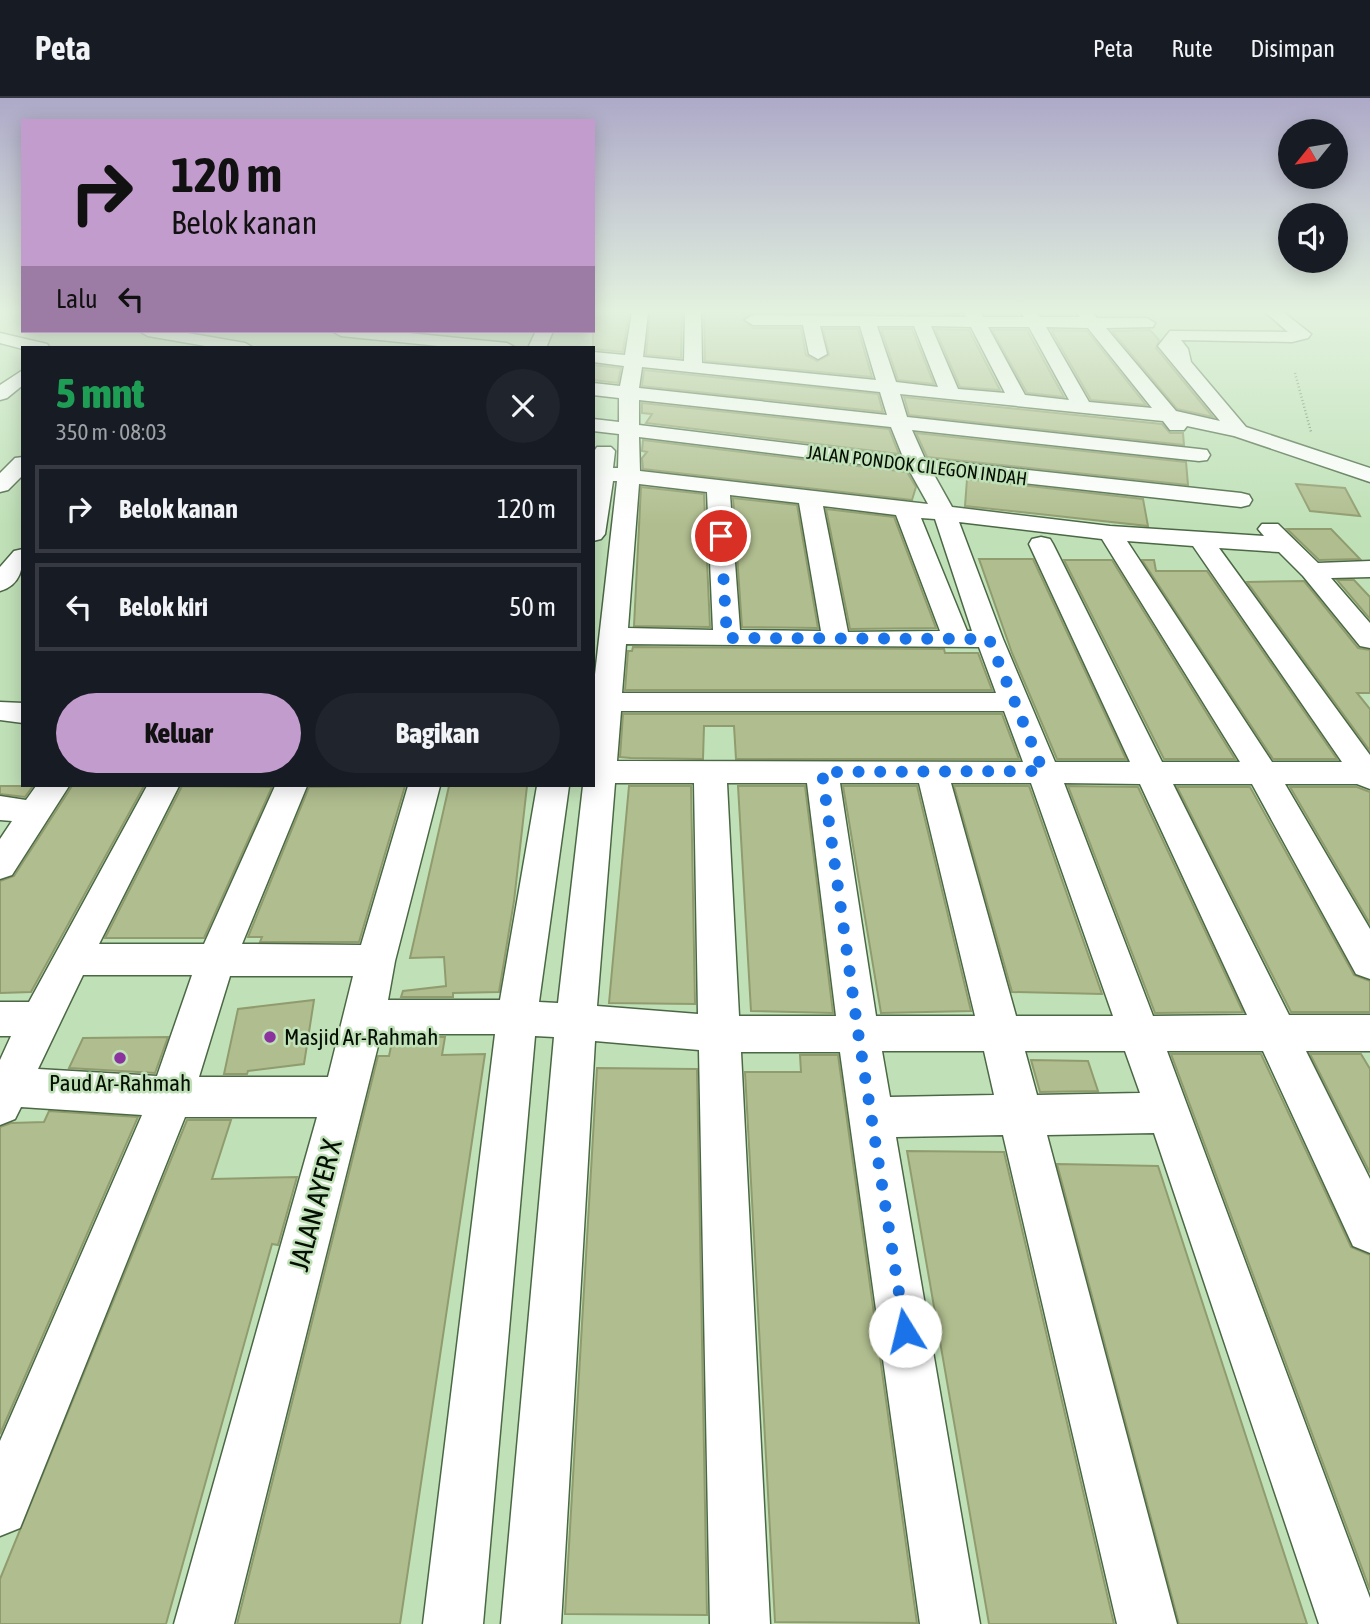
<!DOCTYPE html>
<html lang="id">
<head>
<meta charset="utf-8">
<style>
	:root { --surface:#171b24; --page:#20242c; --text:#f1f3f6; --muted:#9ea1a6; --line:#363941; --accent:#c39cce }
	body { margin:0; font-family:"Asap Condensed",sans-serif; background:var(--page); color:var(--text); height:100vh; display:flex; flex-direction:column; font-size:26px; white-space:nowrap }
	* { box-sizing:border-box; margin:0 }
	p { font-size:23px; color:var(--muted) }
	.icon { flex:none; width:38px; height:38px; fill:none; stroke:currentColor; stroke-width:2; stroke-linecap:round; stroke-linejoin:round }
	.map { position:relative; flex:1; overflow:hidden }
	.sheet { position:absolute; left:21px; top:248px; width:574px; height:441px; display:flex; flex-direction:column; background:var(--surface); border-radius:0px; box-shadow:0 4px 18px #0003 }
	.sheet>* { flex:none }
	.banner { position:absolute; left:21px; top:21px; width:574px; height:214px; border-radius:0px; box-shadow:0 4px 18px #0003; background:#c39cce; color:#111; overflow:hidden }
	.needle { width:46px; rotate:240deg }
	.buttons { position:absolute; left:1278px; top:21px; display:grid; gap:14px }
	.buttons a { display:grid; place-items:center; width:70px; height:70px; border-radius:50%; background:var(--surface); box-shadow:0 4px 18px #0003; font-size:35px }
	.pin { position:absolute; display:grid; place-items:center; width:60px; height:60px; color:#fff; margin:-30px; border:4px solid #fff; border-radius:50%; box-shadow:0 2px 7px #0007 }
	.me { position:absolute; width:77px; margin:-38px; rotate:351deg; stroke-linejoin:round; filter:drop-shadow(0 0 5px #0008) }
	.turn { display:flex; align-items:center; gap:24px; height:147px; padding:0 35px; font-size:32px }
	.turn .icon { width:91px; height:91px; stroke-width:2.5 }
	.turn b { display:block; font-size:49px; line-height:60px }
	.then { display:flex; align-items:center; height:66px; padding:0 35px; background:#0003; gap:14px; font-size:26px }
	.round { display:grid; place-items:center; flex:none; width:74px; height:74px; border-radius:37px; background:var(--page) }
	.summary { display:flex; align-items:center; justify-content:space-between; height:119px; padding:0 35px }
	h1 { font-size:42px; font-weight:800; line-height:52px; color:#1e9e55 }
	.button { display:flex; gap:14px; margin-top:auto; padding:14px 35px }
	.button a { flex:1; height:80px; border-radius:42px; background:var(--accent); color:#111; font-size:28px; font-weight:800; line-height:80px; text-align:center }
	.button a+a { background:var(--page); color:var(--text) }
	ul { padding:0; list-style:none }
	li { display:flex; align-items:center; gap:21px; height:88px; margin:0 14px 10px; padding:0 21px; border:4px solid var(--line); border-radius:0px }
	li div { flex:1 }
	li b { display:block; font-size:26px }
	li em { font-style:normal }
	header { display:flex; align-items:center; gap:42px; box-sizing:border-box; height:98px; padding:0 35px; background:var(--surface); border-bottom:2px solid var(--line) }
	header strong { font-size:33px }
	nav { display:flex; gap:38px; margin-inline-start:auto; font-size:24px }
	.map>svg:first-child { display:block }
</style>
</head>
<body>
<header>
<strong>Peta</strong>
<nav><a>Peta</a><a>Rute</a><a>Disimpan</a></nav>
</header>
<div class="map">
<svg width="1370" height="1526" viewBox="0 0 1370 1526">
	<rect width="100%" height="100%" fill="#c0e1b8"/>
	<!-- building -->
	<path fill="#b0bd8e" stroke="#909c6e" stroke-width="2" d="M593,214H629L623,254L593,251Z
		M650,214H682L681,260L646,257Z
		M704,214H962V216L753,214L743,221L753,230H801L806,257L817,263L829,257L823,231H858L872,279L705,263Z
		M881,231H912L934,286L898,282Z
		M935,231L969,232L1000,292L960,289Z
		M992,232H1027L1064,299L1027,295Z
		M1051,232L1087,233L1146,307L1091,302Z
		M1150,232L1159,242L1156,250L1213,319L1177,311L1112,233Z
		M593,267L621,270L618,285L593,282Z
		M644,272L878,296L883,314L642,288Z
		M904,299L1162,326L1170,335H1183L1184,347L909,317Z
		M642,305L889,331L899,356L646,325L652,316L642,315Z
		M916,335L1186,364L1188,387L927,359Z
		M643,342L907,374L916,389L912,402L643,371L642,360L647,354L642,353Z
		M967,381L1143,401L1148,428L965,408Z
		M1296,386L1345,390L1360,418L1310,413Z
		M641,389L704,396L710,529L634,528Z
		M733,400L797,407L818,530L742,529Z
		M826,411L894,419L936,530L850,531Z
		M1287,431H1331L1360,461L1319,462Z
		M979,461H1033L1126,661H1057L1012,555Z
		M1064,462H1112L1235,661H1164Z
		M1142,462H1154L1156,473H1207L1337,661H1273Z
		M1337,482H1354L1370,499V521Z
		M1304,483L1358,550L1370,552V595H1357L1370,611V653L1247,484Z
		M633,549L944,551L945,555H978L992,592H625L628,553H632Z
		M623,616H1002L1019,661H736L734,628H704L703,661L631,660L620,659Z
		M0,688H33L25,699L0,696Z
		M72,688H144L31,894L0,895V783L14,778Z
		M182,688L272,689L204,840H105Z
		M405,688L359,844H260L262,839H248L309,689Z
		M449,688H527L514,803L499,894L453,895V899H401L403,893L446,888L444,859L410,860Z
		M629,688H691L695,906L609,905Z
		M738,688H805L833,915L751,913Z
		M843,688H917L971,913L881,915Z
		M954,688H1029L1102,896L1012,894Z
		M1068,688L1138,689L1243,914L1155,915Z
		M1177,689H1250L1354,877L1370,883V914H1291Z
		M1290,689H1357L1370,694V826Z
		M314,902L304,966L248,973L247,976H224L238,911Z
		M168,939L155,975L69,970L83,940Z
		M393,939H445L442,957L485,956L400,1526H237L378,958H389Z
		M1171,956H1261L1351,1149L1370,1157V1492Z
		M1310,956H1361L1370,971V1075Z
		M800,957H838L917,1525L775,1524L745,974H801Z
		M1031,962L1088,963L1098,993L1040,994Z
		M597,970L697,971L707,1517L565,1516Z
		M49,1013L138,1019L0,1336V1029L11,1025L44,1024Z
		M187,1022H231L212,1081L297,1079L278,1147L272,1146L166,1526H0V1481Z
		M907,1053L1004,1054L1114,1526H989Z
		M1057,1066L1158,1068L1307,1526H1179Z"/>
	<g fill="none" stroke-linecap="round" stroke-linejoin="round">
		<!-- minor casing -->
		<g stroke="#4b6845" stroke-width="3">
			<path id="minor" d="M632,214H648L643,259L684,263L685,214H701L702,265L876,282L860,228H820L827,256L818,261L809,256L803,227H753L745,222L753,217L966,219L964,214H980L983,219H1024L1021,214H1037L1040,219H1080L1076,214H1092L1097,220H1147L1155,225L1153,229L1106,230L1176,313L1220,323L1158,248L1170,233L1288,234L1265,214H1283L1311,236L1308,240L1292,244L1181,242L1188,251L1191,264L1246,329L1370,370V384L1234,338L1187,328L1184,332H1170L1163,323L900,296L907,319L1199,351L1207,352L1210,357L1207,362L1199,363L912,332L925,361L1241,395L1249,397L1252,402L1249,407L1241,409L933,375L952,409L1110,428L1264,438L1258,431L1262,426H1278L1318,465L1370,463V479L1331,480L1370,525V550L1360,548L1303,478L1279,454L1219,450L1370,657V691L1357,686H1285L1370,831V881L1356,876L1252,686H1173L1289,917H1370V953H1306L1370,1081V1155L1353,1148L1263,953H1167L1370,1500V1526H1319L1154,1035L1047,1037L1177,1526H1117L1003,1037L896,1039L980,1526H920L840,954H741L770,1526H710L699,952L595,943L561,1526H501L554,939L535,938L483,1526H423L495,936H381L234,1526H174L317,1019H185L20,1430L0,1438V1343L142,1017L21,1009L15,1021L0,1027V962L11,938H0V904H29L147,688H179L99,846H204L275,688H307L242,846L361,847L408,688H440L395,863L388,902H500L537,688H569L539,904L558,905L583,688H593V594L617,383H613L605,436L601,441L593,443V355L597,349H611L615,353L613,370H618L619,336L593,333V321L619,324V300L593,297V285L620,288L624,268L593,264V254L625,257ZM877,228H914L938,289L896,284ZM931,228L971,229L1005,295L958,291ZM988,229H1029L1069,302L1025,297ZM1046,229L1088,230L1152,310L1089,304ZM642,269L880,294L887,317L639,290ZM639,302L891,329L903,359L639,327ZM639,339L909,372L928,406L640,373ZM639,386L707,394L713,532L628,530ZM730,397L799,405L821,533L740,532ZM823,408L896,417L940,533L848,534ZM921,420L935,421L972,533H967ZM959,424L1102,441L1240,664H1162L1053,446L1050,441L1041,439L1032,441L1029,446L1130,664H1055L1003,541ZM1127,443L1193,448L1342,664H1272ZM626,546L979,549L996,595H622ZM621,613H1004L1023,664L617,663ZM615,685H694L698,916L597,908ZM727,685H807L836,918H739ZM840,685H919L975,918H876ZM951,685H1031L1113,918H1016ZM1064,685L1140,686L1247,917L1153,918ZM83,877H192L157,978L38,971ZM230,878H353L328,979H199ZM882,953H984L994,997L890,999ZM1025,953H1125L1140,995L1037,997Z
				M139,233H176L245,245L254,250H217L148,238Z
				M332,233H389L507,245L516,250H458L341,238Z
				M536,233H553L546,250H528Z
				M0,235L47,246L50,250L23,251L0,245Z
				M23,272V287L7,300L0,302V287Z
				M23,359V377L8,392L0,394V375L15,360Z
				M23,451C23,470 21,487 0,493V469L14,453Z
				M0,604L23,605V625L0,622Z
				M36,688H69L12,777L0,781V741L12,723L0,722V698L26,702Z"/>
		</g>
		<!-- path -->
		<path stroke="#677d62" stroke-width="2.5" stroke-dasharray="1 2.5" stroke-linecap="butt" d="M1295,275L1311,334"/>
		<!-- minor -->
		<use href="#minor" fill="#fff" fill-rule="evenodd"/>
	</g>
	<!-- sky -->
	<linearGradient id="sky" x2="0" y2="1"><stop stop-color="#ada9c8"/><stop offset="0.5" stop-color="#e3f2df"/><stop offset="1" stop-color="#e3f2df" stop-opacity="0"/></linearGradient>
	<rect width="1370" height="427" fill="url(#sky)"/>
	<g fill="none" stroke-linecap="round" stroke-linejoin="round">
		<!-- route -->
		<path stroke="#1a73e8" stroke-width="12" stroke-dasharray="0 21.6" d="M721,438L727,540L989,541L1043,673L822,674L858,934L905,1233"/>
	</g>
	<!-- markers -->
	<g fill="#8b329e" stroke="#c0e1b8" stroke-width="2.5">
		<circle cx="270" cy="939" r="7"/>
		<circle cx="120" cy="960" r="7"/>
	</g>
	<g text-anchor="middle" stroke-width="5" stroke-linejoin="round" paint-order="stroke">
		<!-- far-street labels -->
		<g font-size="19" fill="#050f03" stroke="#c0e1b8">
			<text transform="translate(917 367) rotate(7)" y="7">JALAN PONDOK CILEGON INDAH</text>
		</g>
		<!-- poi labels -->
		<g font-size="23" fill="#050f03" stroke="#c0e1b8" text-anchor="start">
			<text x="284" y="947">Masjid Ar-Rahmah</text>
			<text x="120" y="993" text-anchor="middle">Paud Ar-Rahmah</text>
		</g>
		<!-- near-street labels -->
		<g font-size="28" fill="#050f03" stroke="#c0e1b8">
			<text transform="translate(315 1107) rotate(-75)" y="10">JALAN AYER X</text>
		</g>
	</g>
</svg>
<div class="buttons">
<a><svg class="needle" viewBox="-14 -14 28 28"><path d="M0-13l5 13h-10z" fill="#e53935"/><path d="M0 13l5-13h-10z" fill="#9ea1a6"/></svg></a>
<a><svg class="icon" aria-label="sound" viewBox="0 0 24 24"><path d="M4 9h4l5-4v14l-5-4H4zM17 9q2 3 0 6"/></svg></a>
</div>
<div class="pin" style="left:721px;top:438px;background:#d93025"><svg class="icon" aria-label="arrive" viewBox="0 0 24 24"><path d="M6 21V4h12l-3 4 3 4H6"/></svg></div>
<svg class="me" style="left:905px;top:1233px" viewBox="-20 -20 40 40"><circle r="19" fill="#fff"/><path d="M0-13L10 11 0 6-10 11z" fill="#1a73e8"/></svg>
<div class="banner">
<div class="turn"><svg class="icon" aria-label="right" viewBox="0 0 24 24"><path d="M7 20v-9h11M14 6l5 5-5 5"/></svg><div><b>120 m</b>Belok kanan</div></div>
<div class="then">Lalu<svg class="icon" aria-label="left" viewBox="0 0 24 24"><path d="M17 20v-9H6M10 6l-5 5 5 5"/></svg></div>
</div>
<section class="sheet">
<div class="summary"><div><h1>5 mnt</h1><p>350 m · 08:03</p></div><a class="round"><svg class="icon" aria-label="close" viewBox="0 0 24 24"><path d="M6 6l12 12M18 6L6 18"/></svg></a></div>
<ul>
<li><svg class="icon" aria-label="right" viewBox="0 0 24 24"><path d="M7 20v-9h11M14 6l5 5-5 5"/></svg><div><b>Belok kanan</b></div><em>120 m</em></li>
<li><svg class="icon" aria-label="left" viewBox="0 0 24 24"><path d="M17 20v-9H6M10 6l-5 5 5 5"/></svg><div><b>Belok kiri</b></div><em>50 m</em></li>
</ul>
<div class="button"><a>Keluar</a><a>Bagikan</a></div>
</section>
</div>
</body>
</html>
